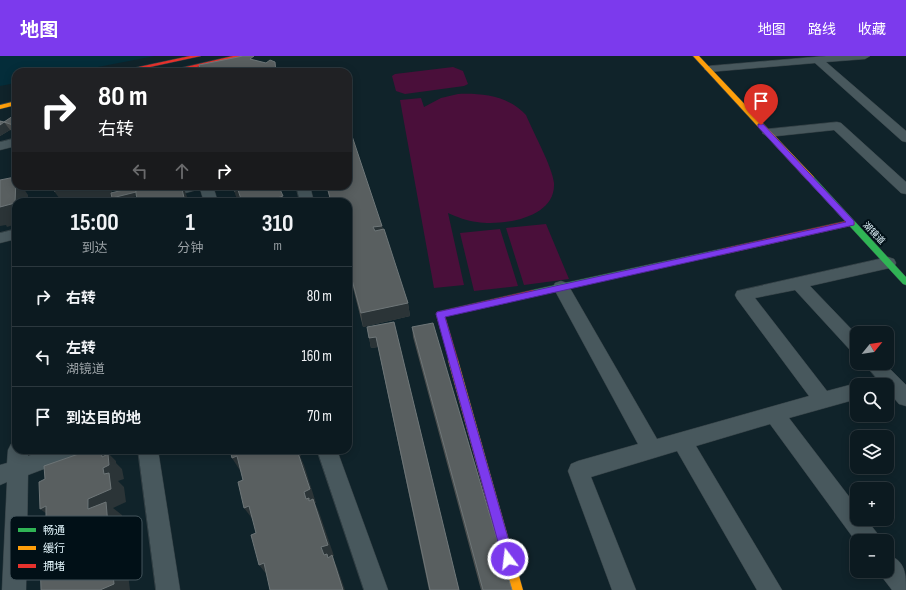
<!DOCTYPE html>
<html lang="zh">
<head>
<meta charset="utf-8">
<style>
	:root { --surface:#0c1a20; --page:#1a272d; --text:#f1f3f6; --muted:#9aa1a5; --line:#2c383e; --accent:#7c3aed }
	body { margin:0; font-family:"Sofia Sans Condensed","Noto Sans SC",sans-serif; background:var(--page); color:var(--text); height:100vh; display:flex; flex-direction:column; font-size:15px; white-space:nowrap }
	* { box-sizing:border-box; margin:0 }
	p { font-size:13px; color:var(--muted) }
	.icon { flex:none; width:22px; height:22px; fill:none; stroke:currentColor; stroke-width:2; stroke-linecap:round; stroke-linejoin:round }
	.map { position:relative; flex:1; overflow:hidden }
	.panel { position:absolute; left:12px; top:142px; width:340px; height:256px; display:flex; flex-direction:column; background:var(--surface); border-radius:12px; box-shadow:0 2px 10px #0003,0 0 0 1px var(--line) }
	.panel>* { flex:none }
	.hud { position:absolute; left:12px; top:12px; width:340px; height:122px; border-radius:12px; box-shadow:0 2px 10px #0003,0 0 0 1px var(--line); background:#202124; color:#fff; overflow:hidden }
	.needle { width:26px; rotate:60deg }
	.controls { position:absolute; left:850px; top:270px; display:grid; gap:8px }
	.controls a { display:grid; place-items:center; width:44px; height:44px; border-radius:8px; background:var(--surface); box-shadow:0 2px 10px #0003,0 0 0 1px var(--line); font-size:20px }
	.pin { position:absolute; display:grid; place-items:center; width:34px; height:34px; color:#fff; margin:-41px -17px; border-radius:50% 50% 50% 0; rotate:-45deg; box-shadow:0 0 4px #0007 }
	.pin .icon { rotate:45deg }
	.me { position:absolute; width:44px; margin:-22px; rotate:345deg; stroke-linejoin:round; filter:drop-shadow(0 0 3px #0008) }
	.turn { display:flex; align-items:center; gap:14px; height:84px; padding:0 20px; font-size:18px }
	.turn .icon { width:52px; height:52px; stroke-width:2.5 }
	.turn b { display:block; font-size:28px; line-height:34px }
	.lanes { display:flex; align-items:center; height:38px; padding:0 20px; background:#0003; justify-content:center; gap:20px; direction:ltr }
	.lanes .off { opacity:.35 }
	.eta { display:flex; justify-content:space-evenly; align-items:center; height:68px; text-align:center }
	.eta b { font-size:24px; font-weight:700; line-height:28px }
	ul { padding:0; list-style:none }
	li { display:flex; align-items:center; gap:12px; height:60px; padding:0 20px; border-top:1px solid var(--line) }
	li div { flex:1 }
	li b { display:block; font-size:15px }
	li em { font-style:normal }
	header { display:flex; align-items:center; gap:24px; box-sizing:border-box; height:56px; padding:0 20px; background:var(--accent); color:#fff }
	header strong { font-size:19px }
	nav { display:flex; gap:22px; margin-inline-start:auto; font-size:14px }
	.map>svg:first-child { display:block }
</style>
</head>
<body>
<header>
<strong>地图</strong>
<nav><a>地图</a><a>路线</a><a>收藏</a></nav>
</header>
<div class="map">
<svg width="906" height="534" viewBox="0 0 906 534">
	<rect width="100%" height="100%" fill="#10232a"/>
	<!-- built -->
	<path fill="#042d3a" d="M0,0H155L72,16H16V27L0,30Z"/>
	<!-- green -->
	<path fill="#4a0f3a" d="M453,11L463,15L468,28L464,30L405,38L396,35L392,20L395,18Z
		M458,38C482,37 509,40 526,59C532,74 553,112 554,127C556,162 503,170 477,166C467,165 457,161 448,157L464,229L434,232L400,44L421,42L424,51L441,42Z
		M546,168L569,223L524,229L506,172Z
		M500,173L518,230L474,235L460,177Z"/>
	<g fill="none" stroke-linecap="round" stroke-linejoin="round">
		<!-- street casing -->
		<g stroke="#333f44" stroke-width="1">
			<path id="street" d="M826,0H870L865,3L826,6L906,75V86L902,85L815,7L709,16L704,13L709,10Z
				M837,66L841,67L906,126V138L901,137L834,74L768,81L762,77L768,73Z
				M16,82V90L0,94V86Z
				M180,130H213L218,146H204L200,133L153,146H129L131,143Z
				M296,130H310L314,146H300Z
				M16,173V183L0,187V177Z
				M888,201L894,203L896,207L894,211L810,230L857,279V297L851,295L795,234L755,242L827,335L857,327L862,329H857V343L789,362L857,451V463H866L877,477L880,485H857V487L770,368L696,390L782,534H757L677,395L591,421L636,534H612L568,415L571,408L578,405L638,388L553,231L555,227L561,225L567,227L657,383L809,340L737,243L735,239L737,235Z
				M864,307H884L906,329V350L899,348L887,334V329H882Z
				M16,386V394H28V400L44,394H81L78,400L28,419L26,534H2L7,426L0,429V409L7,407L8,394L11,388Z
				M138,394H158L180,534H156Z
				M317,394H337L388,534H364Z
				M887,498C905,505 906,516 906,534H892L879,517L878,515H887Z"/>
		</g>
		<!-- fast casing -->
		<g stroke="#333f44" stroke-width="1">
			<path id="fast" d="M808,121H814L906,221V229L903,228L808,125Z
				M721,193L724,194L725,196L724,198L533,240L529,237L533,234Z"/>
		</g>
		<!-- slow casing -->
		<g stroke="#333f44" stroke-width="1">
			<path id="slow" d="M693,0H699L814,121V125H808Z
				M16,45V49L0,53V49Z
				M453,300L456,301L458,304L523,534H511L448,304L450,301Z"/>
		</g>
		<!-- jam casing -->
		<g stroke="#333f44" stroke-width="1">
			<path id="jam" d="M190,0H201L127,16H115Z
				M233,0H244L184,14L181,12Z
				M851,164L855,167L854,169L721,199L717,196L721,193Z
				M533,234L536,235L537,237L536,239L445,260L458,304L456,307L453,308L450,307L436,258L437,256Z"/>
		</g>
		<!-- street -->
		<use href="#street" fill="#48585d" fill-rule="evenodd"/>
		<!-- fast -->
		<use href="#fast" fill="#30b455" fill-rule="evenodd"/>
		<!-- slow -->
		<use href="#slow" fill="#ff9f0a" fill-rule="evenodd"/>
		<!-- jam -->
		<use href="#jam" fill="#e5322d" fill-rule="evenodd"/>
	</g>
	<!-- wall -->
	<path fill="#494d4d" d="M16,58V76L10,74L0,80V65L4,66Z
		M326,130H348L382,170L383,174L408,247L410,260L363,271L348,212V146H331Z
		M394,266L459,534H429L378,291L371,292L367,271Z
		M412,271L512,534H481L413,281Z"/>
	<!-- shaded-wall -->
	<path fill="#2b3437" d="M4,66L10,74L0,80V69Z
		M15,121L16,122V130H22L28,139V146H16V168L7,171L6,169L0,170V151Z
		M74,130H109L112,135L113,141L93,146H62L54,135Z
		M176,130H183L189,146H183Z
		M274,130H278L281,141L283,140L285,146H272L271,144Z
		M238,134L242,146H238L234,135Z
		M139,135L141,139L115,146L112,142Z
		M141,142L143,146H139L137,143Z
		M382,170L384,184L375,185L373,171Z
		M408,247L410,260L363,271L361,257Z
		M376,281L378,291L371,292L369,282Z
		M101,394H105L116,405V407L122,413L124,423L118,425L124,431L126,446L113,452L122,459L125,492L117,495L126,502L130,534H100L92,498L88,443L104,418Z
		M290,394H299L301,400H300L304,409L316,447H315L319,456L334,500L332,501L337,511L345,534H343L329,502L324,499Z
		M237,400L241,416L232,402Z
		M46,450L58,466L40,453Z
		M249,450L254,465L244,452Z
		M264,507L268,520L259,509Z"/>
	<!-- building -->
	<path fill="#595f60" stroke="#6e7678" d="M243,0H254L250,3L266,7L270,4L275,6L276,16H201L199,9Z
		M199,12L201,16H181Z
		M16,58V70L4,66L0,69V65L4,66Z
		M348,68L382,170L373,171L375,175L384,173L408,247L361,257L348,209V180H350L349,176L348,177V146H331L327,130H348Z
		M15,121L16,123L15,147L0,151V124Z
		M54,130H74L54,135Z
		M140,130H177H176L177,133H182L185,146H142L141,142L137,143L135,131Z
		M233,130H274L275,131H279L283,140L271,144L272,146H240H242L238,134L234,135Z
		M135,131L136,136L112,142L111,137Z
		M394,266L459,534H430L376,281L369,282L367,271Z
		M433,267L512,534H483L412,271Z
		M90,394H101L102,401L108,398L109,409L103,412L104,418L109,417L111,433L88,443V453L106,446L109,480L91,487L92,498L110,490L114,528L100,534H41L39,467L46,464V450L40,453L39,426L45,423L44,410Z
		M230,394H293L294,395L297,394L310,433L304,436L306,443L309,442V445L313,443L328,489L321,491L324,499L327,498L328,502L332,499L343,534H270L264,507L259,509L251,479L256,477L249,450L244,452L238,426L243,424L237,400L232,402Z"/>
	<!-- route -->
	<path fill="#7c3aed" stroke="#51269a" d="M758,68H763L854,165V169L445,261L514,503L512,508L508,509L504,508L436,258L437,256L846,166L758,71Z"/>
	<g text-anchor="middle" stroke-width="4" stroke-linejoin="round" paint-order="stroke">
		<!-- far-street labels -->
		<g font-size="9" fill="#e2f5fc" stroke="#011017">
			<text transform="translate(874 177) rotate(47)" y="3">湖镜道</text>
		</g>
	</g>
	<!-- legend -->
	<rect x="10" y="460" width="132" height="64" rx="6" fill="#011017" stroke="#44555c" stroke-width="1"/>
	<rect x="18" y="472" width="18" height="4" fill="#30b455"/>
	<rect x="18" y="490" width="18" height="4" fill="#ff9f0a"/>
	<rect x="18" y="508" width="18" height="4" fill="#e5322d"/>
	<g font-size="11" fill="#e2f5fc">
		<text x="43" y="478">畅通</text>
		<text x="43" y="496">缓行</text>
		<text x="43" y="514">拥堵</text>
	</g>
</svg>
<div class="controls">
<a><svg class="needle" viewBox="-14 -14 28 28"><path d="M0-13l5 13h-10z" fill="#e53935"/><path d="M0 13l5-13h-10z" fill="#9aa1a5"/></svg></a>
<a><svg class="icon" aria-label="search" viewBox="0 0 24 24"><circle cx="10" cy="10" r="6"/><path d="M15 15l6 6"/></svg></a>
<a><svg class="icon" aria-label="layers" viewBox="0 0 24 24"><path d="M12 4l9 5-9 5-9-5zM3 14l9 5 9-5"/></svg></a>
<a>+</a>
<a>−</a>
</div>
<div class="pin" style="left:761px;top:69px;background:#d93025"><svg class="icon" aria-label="arrive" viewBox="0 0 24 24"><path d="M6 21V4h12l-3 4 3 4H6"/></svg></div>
<svg class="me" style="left:508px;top:503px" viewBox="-20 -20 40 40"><circle r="17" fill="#7c3aed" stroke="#fff" stroke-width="3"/><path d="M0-11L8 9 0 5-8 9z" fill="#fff"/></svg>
<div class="hud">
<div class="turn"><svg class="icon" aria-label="right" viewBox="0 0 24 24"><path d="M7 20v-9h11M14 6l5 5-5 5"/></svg><div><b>80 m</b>右转</div></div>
<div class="lanes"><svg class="icon off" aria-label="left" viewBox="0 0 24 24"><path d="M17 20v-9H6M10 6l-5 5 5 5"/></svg><svg class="icon off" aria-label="ahead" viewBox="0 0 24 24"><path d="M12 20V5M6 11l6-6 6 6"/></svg><svg class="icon" aria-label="right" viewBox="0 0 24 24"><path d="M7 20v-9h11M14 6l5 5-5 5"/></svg></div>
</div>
<section class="panel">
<div class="eta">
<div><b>15:00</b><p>到达</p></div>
<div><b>1</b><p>分钟</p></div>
<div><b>310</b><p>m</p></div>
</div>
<ul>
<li><svg class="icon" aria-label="right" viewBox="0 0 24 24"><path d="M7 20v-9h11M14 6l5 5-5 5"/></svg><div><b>右转</b></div><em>80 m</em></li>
<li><svg class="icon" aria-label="left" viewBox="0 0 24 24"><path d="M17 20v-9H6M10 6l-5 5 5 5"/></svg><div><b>左转</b><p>湖镜道</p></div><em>160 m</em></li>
<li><svg class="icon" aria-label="arrive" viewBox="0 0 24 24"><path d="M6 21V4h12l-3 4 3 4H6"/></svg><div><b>到达目的地</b></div><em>70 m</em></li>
</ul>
</section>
</div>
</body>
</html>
